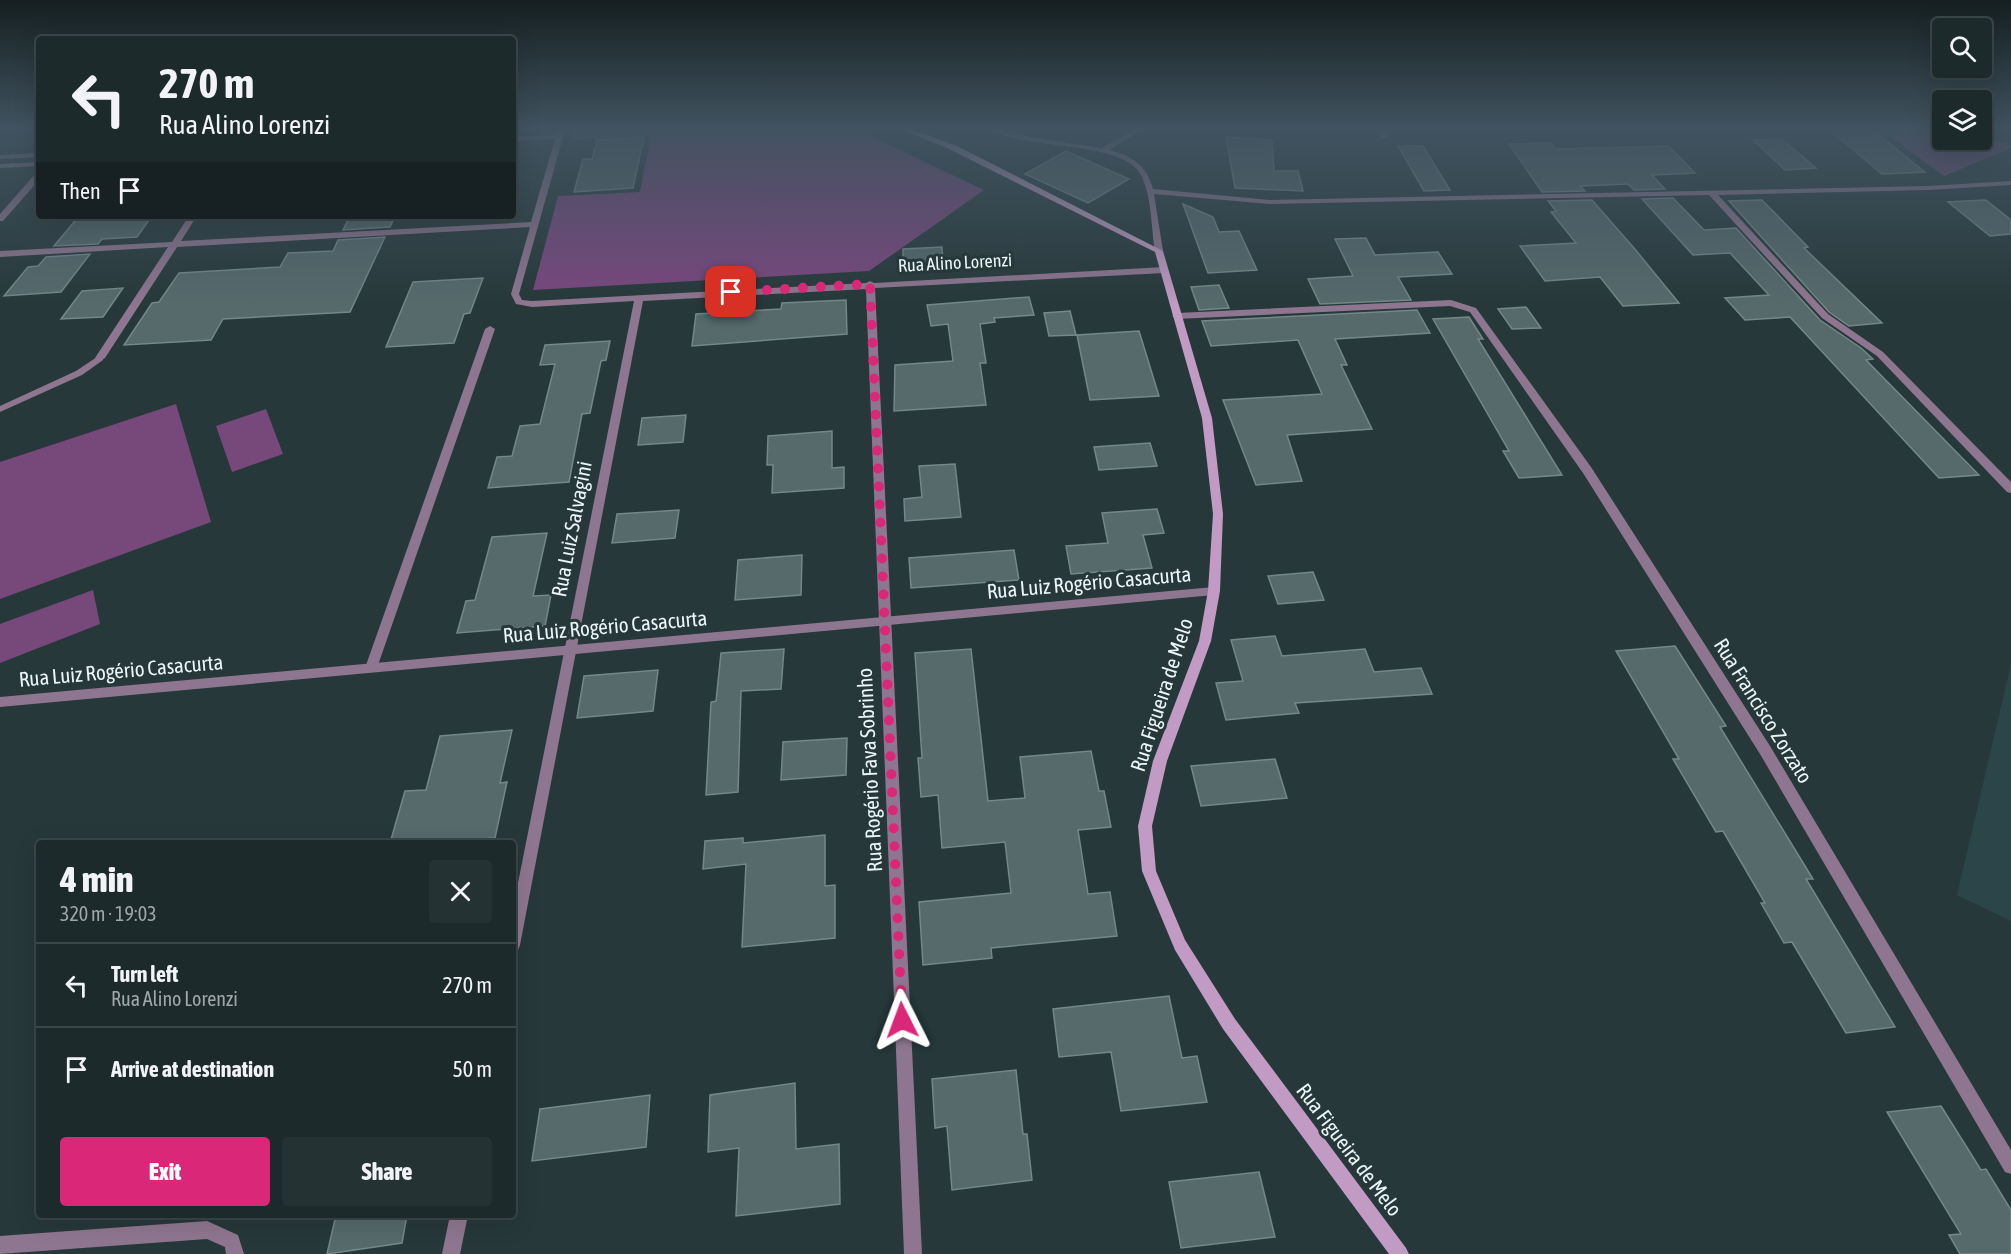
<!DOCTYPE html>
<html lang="en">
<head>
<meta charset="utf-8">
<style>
	:root { --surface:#1d2a2c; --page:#253234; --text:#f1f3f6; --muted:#a0a7a9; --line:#3b4648; --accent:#db2777 }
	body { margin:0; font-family:"Asap Condensed",sans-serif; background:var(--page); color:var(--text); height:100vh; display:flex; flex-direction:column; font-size:22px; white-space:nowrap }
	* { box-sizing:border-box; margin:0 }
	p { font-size:20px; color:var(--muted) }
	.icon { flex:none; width:33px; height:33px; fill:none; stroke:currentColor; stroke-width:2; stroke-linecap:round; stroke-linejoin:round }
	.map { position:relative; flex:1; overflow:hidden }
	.sheet { position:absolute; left:36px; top:840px; width:480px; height:378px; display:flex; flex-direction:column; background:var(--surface); border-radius:6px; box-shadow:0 6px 24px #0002,0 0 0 2px var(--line) }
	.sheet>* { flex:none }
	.banner { position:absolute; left:36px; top:36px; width:480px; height:183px; border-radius:6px; box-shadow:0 6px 24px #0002,0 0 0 2px var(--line); background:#1d2a2c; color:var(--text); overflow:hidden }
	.controls { position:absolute; left:1932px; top:18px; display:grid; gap:12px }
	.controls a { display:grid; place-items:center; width:60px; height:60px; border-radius:6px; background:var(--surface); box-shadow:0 6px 24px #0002,0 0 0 2px var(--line); font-size:30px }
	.pin { position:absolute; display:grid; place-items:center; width:51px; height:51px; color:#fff; margin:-26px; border-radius:12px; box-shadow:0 3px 9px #0006 }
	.me { position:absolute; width:66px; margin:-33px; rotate:357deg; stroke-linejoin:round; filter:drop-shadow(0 0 4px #0008) }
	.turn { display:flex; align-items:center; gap:21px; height:126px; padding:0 24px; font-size:27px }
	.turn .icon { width:78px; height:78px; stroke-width:2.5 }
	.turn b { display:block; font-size:42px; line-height:51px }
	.then { display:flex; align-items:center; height:57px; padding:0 24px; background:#0003; gap:12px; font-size:22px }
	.round { display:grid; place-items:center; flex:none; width:63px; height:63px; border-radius:6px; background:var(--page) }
	.summary { display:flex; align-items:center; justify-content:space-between; height:102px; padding:0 24px }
	h1 { font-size:36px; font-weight:800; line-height:45px }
	.action { display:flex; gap:12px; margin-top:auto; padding:12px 24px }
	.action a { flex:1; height:69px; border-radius:6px; background:var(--accent); color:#fff; font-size:24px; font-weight:800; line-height:69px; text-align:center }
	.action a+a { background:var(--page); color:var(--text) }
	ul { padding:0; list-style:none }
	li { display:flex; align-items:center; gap:18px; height:84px; padding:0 24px; border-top:2px solid var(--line) }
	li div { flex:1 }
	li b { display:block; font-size:22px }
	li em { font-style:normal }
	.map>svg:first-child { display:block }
</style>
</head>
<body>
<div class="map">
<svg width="2011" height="1254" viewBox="0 0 2011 1254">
	<rect width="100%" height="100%" fill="#27383a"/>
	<!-- built -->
	<path fill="#2b4548" d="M2011,664V921L1957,895Z"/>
	<!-- green -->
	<path fill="#77497a" d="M176,404L211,522L0,599V462Z
		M266,409L283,454L232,472L216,426Z
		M93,590L100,624L0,663V624Z"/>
	<!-- forest -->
	<path fill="#7b477f" d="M575,130H857L984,190L869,271L533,290L558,196L640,192L651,135L572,140Z
		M1881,130H1942V140L1982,138L2011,144V148L1944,176Z"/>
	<!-- building -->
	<path fill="#56696b" stroke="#748789" stroke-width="1.5" d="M1830,130H1873L1925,172L1882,174Z
		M644,137L633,188L574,192L583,159H592L597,140Z
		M1226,137L1272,140L1274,171H1298L1303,191L1235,188Z
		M1782,139L1816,168L1785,170L1753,140Z
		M1551,143L1556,149L1669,146L1695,173L1652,175L1665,189L1634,190L1628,184L1580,186L1585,191L1542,192L1509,144Z
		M1398,146H1423L1450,190L1424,191Z
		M1066,151L1129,179L1088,203L1025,174Z
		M1673,198L1704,230L1736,228L1820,320L1861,348L1873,359L1866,360L1979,475L1939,478L1790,317L1745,320L1725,298L1769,295L1730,253L1693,255L1642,199Z
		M1592,200L1634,248L1679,303L1623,306L1600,277L1545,281L1520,246L1576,243L1551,212L1556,211L1548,201Z
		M1762,200L1808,247L1804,248L1882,323L1849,326L1829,312L1729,201Z
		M1986,200L2011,220V234L1990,236L1948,202Z
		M1183,204L1213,217L1219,232L1239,231L1257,270L1208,273Z
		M79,216H152L137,237L102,239L98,244L54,246Z
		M350,216H395L390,227L343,230Z
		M385,237L350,312L223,319L211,340L124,345L152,303L159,302L179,273L280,267L288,253L333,251L338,240Z
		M1366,238L1375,255L1438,252L1452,274L1398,277L1411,300L1320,304L1308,279L1353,276L1335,239Z
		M942,247L943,267L903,269V249Z
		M90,254L61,292L4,296L28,267L38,266L46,257Z
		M483,278L470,313L464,314L454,343L386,347L413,282Z
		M1219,285L1229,308L1199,310L1191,287Z
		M123,288L103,317L61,319L82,291Z
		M1029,297L1034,315L994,318L995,322L980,324L986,363H980L986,405L894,411L895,365L953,361L948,324L931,326L927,305Z
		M846,300L847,334L692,346L696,314L781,309L782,303Z
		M1526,307L1541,328L1512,329L1498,309Z
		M1417,310L1430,333L1335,339L1347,365H1341L1372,429L1287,435L1302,481L1256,485L1223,400L1322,394L1298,340L1211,346L1202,321Z
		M1070,311L1076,335L1049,336L1044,313Z
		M1469,317L1483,339H1478L1562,475L1519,478L1503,451H1509L1433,319Z
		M1139,331L1159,396L1090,400L1077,335Z
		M610,341L606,360L601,361L590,413L582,414L569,482L488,488L497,457L512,456L520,426L540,424L555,364L540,365L545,345Z
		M686,415L683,442L638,445L642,418Z
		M832,431V468L844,467V488L772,493L773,465H767L768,436Z
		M1150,443L1157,466L1099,470L1094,447Z
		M955,464L961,517L905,521L904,499L922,497L919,466Z
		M1157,509L1164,533L1143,535L1152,568L1071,574L1066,546L1108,543L1102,513Z
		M679,510L675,538L612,543L617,514Z
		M547,533L533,596L551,595L545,626L457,633L466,601L475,600L492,537Z
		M1014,550L1019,580L911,588L909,558Z
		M802,555L801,595L735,600L738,560Z
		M1313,572L1324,600L1278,604L1268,576Z
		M1275,636L1282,656L1365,649L1374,672L1421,668L1432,694L1295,703L1299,713L1226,720L1216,683L1243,681L1231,640Z
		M1675,646L1726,726L1720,727L1813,879H1806L1895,1027L1846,1033L1792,942L1784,943L1761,903H1765L1723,831L1716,832L1673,759H1679L1616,651Z
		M784,649L781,689L741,691L738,792L706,795L711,702L716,701L721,653Z
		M971,649L988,801L1025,798L1020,757L1091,751L1099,791H1104L1111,827L1078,830L1088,894L1110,892L1117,936L991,948L992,958L923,965L919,902L1011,893L1005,842L942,848L938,795L921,797L918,758H922L915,653Z
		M658,670L653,711L577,718L584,676Z
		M512,730L500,783L507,782L495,838L438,843H390L405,791L426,790L440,736Z
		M847,738L846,775L781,780L783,742Z
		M1275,759L1287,798L1201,806L1191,766Z
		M825,835V886L835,885V938L742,947L746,864L703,869L705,841L743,838V843Z
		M1169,996L1182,1058L1197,1056L1207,1102L1121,1111L1111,1052L1059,1057L1053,1009Z
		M1016,1070L1023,1134H1027L1032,1180L952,1190L947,1126L935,1128L932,1079Z
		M795,1083L796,1149L839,1144L840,1204L736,1216L739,1148L708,1152L710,1095Z
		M650,1095L646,1147L532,1161L540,1109Z
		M1941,1106L1981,1170L1986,1169L2011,1210V1254H1960L1949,1235L1961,1234L1887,1112Z
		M1259,1172L1275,1237L1181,1248L1169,1182Z
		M336,1215H407L402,1243L327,1254Z"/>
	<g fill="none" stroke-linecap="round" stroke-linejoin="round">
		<!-- service -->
		<path fill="#8f7690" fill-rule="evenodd" d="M100,355L103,356V360L82,375L0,412V406L76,371Z"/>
		<!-- minor -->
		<path fill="#8f7690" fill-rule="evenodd" d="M557,130H565L519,294L522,300L532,301L866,283L870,281L874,283L1164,267L1168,270L1164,273L875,288L922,1254H904L866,289L643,301L520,945L518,950L513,952V908L634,301L532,307L516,304L511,294L530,227L177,247L105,358L100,361L95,358L168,247L0,257V251L172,242L189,216H197L181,241L531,222L555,139L513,141V137L556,135Z
			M991,130H1002L1030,137L1101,148L1134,130H1143L1109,150C1132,155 1147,166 1153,189L1270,200L1928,186L2011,181V185L1928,190L1718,195L1828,314L1883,352L2011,482V493L2007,492L1877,356L1822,318L1709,195L1270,204L1154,194L1163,251L1159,254L1155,251C1151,227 1152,197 1141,175C1124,140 1024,150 991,130Z
			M1377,130H1385L1389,137L1382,139Z
			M39,153V157L0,159V155Z
			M39,162V166L0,168V164Z
			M36,173H39V180L3,221H0V214Z
			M1451,300L1476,308L1591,467L1770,746L2011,1150V1174L2005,1172L1760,754L1583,473L1470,312L1450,306L1177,319L1172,316L1177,313Z
			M490,326L495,329L377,668L375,671H367L365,668L485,329Z
			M450,1215H468L460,1254H442Z
			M207,1221L238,1235L244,1254H226L225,1247L207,1239L0,1254V1236Z"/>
		<!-- tertiary -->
		<path fill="#8f7690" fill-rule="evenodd" d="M1214,587L1220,591L1214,595L0,707V697Z"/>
		<!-- secondary -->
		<path fill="#c19bc3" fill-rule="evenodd" d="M902,130H913L955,145L1163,251L1212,418L1223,514L1220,591L1211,641L1167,761L1152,826L1156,871L1185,940L1235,1019L1406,1248L1409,1254H1389L1223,1029L1175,950L1142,871L1138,826L1153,761L1199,641L1208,591L1213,514L1202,418L1155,252L949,149Z"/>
	</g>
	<!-- sky -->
	<linearGradient id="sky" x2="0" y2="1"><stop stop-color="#151f20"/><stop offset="0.42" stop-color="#415360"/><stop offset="1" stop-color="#415360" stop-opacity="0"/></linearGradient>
	<rect width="2011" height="306" fill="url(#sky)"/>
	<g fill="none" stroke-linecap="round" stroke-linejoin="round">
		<!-- route -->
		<path stroke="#db2777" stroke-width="10" stroke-dasharray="0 18" d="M731,292L870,284L902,1020"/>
	</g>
	<g text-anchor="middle" stroke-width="6" stroke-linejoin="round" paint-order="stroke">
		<!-- far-street labels -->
		<g font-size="18" fill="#ebf5f6" stroke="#27383a">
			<text transform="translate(955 263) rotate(-3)" y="6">Rua Alino Lorenzi</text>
		</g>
		<!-- street labels -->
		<g font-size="21" fill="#ebf5f6" stroke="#27383a">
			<text transform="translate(572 529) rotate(-79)" y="7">Rua Luiz Salvagini</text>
			<text transform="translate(1089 583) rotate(-5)" y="7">Rua Luiz Rogério Casacurta</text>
			<text transform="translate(605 627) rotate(-5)" y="7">Rua Luiz Rogério Casacurta</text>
			<text transform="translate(121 671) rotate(-5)" y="7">Rua Luiz Rogério Casacurta</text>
			<text transform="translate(1162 695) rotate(-72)" y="7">Rua Figueira de Melo</text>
			<text transform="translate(1763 711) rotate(58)" y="7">Rua Francisco Zorzato</text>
			<text transform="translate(870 770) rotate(-93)" y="7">Rua Rogério Fava Sobrinho</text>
			<text transform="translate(1349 1150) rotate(53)" y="7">Rua Figueira de Melo</text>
		</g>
	</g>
</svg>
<div class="controls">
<a><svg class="icon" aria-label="search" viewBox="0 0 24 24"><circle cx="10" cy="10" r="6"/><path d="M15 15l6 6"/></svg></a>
<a><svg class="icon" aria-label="layers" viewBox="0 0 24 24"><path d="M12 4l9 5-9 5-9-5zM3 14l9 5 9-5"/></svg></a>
</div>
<div class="pin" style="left:731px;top:292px;background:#d93025"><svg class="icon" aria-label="arrive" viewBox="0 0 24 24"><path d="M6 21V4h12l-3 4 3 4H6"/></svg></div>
<svg class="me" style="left:902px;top:1020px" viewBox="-20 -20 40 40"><path d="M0-17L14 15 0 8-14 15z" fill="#db2777" stroke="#fff" stroke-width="4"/></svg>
<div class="banner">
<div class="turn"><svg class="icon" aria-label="left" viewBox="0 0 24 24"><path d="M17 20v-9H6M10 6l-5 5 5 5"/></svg><div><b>270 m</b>Rua Alino Lorenzi</div></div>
<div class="then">Then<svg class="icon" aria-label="arrive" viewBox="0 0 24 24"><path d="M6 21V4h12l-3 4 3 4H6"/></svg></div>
</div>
<section class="sheet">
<div class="summary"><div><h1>4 min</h1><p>320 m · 19:03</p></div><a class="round"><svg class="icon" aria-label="close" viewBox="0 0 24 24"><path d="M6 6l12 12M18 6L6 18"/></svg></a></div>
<ul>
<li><svg class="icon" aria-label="left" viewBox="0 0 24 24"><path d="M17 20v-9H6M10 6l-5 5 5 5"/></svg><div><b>Turn left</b><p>Rua Alino Lorenzi</p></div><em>270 m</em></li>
<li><svg class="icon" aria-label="arrive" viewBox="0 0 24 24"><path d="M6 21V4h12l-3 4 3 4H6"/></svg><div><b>Arrive at destination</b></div><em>50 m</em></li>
</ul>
<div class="action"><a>Exit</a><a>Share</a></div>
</section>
</div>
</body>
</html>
